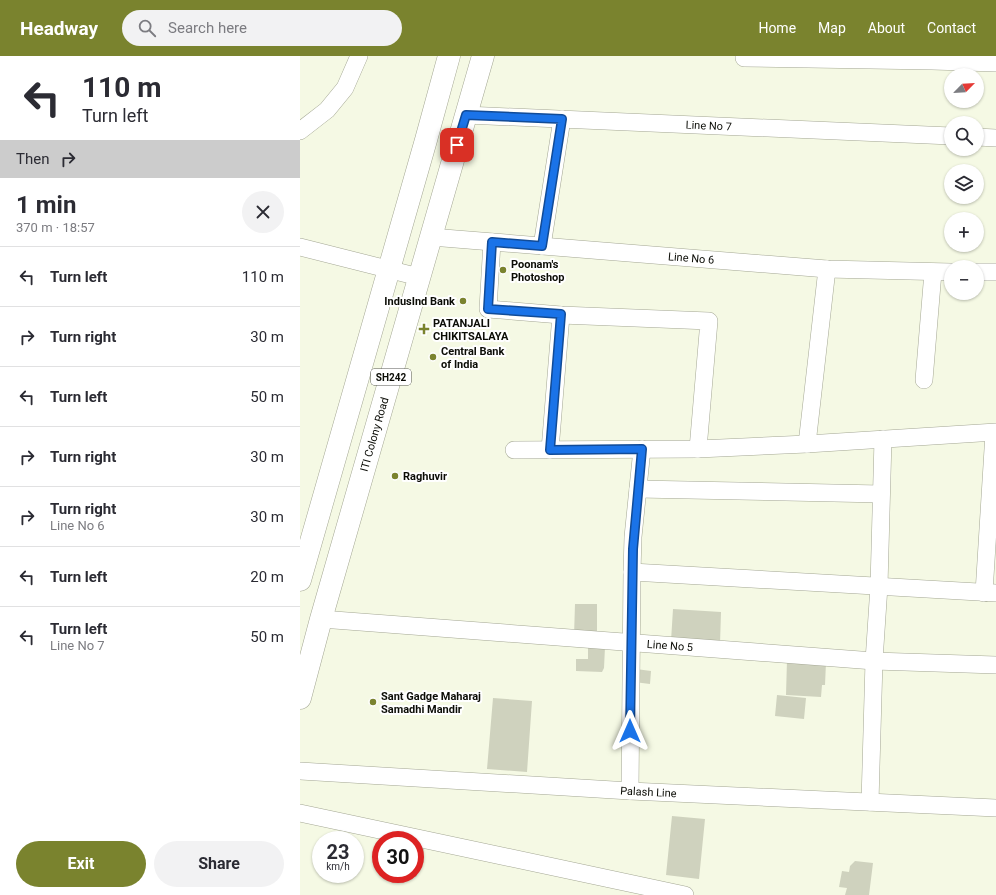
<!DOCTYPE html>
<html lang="en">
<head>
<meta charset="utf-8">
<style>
	:root { --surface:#fff; --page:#f2f2f3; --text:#2b2b33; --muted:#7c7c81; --line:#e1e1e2; --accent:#7a832e }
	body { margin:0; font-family:Roboto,sans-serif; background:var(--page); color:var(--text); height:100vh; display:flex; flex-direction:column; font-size:15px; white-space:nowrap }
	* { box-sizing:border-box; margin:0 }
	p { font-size:13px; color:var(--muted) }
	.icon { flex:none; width:22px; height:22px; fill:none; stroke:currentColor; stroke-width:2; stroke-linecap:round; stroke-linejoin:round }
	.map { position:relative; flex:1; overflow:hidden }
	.panel { display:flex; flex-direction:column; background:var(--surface); width:300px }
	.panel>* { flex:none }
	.top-card { background:#fff; color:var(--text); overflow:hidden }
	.needle { width:26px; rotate:66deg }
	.tools { position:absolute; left:644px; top:12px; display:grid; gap:8px }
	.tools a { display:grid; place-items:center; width:40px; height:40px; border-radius:50%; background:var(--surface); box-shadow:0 1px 3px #0004; font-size:20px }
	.speed { position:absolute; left:12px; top:775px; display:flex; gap:8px; font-size:20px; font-weight:700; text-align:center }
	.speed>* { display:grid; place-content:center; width:52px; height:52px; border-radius:50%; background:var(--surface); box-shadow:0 1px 3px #0004; line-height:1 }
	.speed small { font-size:10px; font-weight:400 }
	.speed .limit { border:6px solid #d22; background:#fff; color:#111 }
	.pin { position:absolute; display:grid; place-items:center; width:34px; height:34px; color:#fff; margin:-17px; border-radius:8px; box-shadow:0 2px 6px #0006 }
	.me { position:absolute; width:44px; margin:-22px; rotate:0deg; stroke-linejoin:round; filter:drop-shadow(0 0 3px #0008) }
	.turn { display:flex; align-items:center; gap:14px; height:84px; padding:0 16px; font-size:18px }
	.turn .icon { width:52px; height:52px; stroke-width:2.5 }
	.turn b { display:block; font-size:28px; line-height:34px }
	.then { display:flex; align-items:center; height:38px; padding:0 16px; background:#0003; gap:8px; font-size:15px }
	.round { display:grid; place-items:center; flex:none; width:42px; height:42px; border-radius:21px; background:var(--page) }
	.overview { display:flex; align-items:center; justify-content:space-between; height:68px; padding:0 16px }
	h1 { font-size:24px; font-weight:700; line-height:30px }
	.button { display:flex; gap:8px; margin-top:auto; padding:8px 16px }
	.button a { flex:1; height:46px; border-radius:24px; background:var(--accent); color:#fff; font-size:16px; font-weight:700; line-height:46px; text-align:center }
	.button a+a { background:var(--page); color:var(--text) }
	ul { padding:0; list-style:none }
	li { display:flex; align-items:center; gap:12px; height:60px; padding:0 16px; border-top:1px solid var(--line) }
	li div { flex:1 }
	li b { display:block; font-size:15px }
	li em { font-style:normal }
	header { display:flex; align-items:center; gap:24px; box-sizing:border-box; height:56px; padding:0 20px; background:var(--accent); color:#fff }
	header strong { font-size:19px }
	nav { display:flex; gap:22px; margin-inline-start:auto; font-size:14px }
	.search { width:280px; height:36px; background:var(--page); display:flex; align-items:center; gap:10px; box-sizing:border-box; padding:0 14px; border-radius:22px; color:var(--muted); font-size:15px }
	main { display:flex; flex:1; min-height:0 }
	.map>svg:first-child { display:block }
</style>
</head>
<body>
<header>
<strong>Headway</strong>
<div class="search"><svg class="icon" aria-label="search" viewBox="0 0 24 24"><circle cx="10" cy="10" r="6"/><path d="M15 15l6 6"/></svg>Search here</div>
<nav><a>Home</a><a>Map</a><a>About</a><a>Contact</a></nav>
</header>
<main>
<section class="panel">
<div class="top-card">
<div class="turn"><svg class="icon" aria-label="left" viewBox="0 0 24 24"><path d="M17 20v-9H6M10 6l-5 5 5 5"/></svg><div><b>110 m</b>Turn left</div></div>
<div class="then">Then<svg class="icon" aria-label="right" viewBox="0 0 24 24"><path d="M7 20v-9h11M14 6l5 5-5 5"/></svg></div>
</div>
<div class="overview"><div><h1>1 min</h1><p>370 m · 18:57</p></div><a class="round"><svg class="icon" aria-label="close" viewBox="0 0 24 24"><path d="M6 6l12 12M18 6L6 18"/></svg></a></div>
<ul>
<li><svg class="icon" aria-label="left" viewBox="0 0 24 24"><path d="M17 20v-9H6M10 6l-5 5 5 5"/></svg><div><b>Turn left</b></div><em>110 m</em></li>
<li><svg class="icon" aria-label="right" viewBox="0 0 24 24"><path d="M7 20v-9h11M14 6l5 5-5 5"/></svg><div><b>Turn right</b></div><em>30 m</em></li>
<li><svg class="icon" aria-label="left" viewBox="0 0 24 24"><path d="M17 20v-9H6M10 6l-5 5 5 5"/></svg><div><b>Turn left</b></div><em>50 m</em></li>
<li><svg class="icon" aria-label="right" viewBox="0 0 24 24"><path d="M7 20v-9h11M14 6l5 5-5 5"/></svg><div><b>Turn right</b></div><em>30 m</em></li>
<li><svg class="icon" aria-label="right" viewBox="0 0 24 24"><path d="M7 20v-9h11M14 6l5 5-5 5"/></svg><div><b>Turn right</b><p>Line No 6</p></div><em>30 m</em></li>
<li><svg class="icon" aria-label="left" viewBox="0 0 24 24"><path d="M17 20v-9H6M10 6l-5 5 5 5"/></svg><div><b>Turn left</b></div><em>20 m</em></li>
<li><svg class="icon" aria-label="left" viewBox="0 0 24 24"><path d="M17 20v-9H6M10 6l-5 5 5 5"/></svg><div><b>Turn left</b><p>Line No 7</p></div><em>50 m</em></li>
</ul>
<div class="button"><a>Exit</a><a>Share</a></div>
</section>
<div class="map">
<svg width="696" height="839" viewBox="0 0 696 839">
	<rect width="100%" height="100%" fill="#f5f9e4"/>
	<!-- building -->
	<path fill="#cfd2be" d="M275,548H297V580H274Z
		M373,553L421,556L420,588L371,585Z
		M288,591H305L304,612L302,616L276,615V603H288Z
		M487,604L526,606L525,629H522L521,641L486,639Z
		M336,613L351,615L350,628L334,626Z
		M477,639L506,642L504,663L475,660Z
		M193,642L232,645L227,716L187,713Z
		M372,760L405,763L399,823L366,819Z
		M80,781L90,784H81V812L73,809Z
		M115,790L124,793L116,821L107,818H115Z
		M555,805L573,807L569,839H545L547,832L539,831L542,815L549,816L550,810Z"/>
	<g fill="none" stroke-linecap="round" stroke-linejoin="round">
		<!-- minor casing -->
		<g stroke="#a4a794" stroke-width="18">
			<g id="minor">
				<path d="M444,0V2L632,5L696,7"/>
				<path id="s1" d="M166,59L651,80"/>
				<path d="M0,75L27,54L45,32L59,0"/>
				<path d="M677,81L696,82"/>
				<path id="s2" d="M131,181L527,213L651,216"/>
				<path d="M192,186L188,253L261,259L409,265L398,393"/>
				<path d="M242,190L262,63"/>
				<path d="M0,191L119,221"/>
				<path d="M677,216H696"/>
				<path d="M624,324L633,216"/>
				<path d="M507,388L527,213"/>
				<path d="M214,394L398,393L507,388L696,376"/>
				<path d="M250,394L261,259"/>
				<path d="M338,433L581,438"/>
				<path d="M332,516L696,537"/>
				<path d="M684,537L694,377"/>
				<path id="s3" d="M21,563L574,605L696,609"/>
				<path id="s4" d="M0,715L330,735L696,752"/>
				<path d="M330,735L332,516L333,481L342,393"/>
				<path d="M570,746L574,605L579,530L583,383"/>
				<path d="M0,757L385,839"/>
			</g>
		</g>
		<!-- major casing -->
		<g stroke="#a4a794" stroke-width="23">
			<g id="major">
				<path d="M0,524L126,84L149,0"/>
				<path id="s5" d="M0,642L21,563L183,0"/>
			</g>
		</g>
		<!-- minor -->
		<use href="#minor" stroke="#fff" stroke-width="17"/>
		<!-- major -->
		<use href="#major" stroke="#fff" stroke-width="22"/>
	</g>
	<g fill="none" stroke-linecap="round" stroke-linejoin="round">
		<!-- route casing -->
		<g stroke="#114b97" stroke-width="10">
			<path id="route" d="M157,89L166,59L262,63L242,190L192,186L188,253L261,258L250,394L342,393L333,493L330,675"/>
		</g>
		<!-- route -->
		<use href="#route" stroke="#1a73e8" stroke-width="7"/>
	</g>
	<!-- markers -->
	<g fill="#7a832e" stroke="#fff" stroke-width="1.5">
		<circle cx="203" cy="214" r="4"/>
		<circle cx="163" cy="245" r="4"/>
		<path d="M122 267h4v4h4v4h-4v4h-4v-4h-4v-4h4z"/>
		<circle cx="133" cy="301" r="4"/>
		<circle cx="95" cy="420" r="4"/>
		<circle cx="73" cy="646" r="4"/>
	</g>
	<g text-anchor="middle" stroke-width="4" stroke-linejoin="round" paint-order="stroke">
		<!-- shield labels -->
		<rect fill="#fff" stroke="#545551" stroke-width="1" x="71" y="313" width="40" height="16" rx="3"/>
		<g font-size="10" font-weight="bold" fill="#0b0c06">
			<text x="91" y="325">SH242</text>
		</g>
		<!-- street labels -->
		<g font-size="11" fill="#0b0c06" stroke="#fff">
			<text dy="4" stroke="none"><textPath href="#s1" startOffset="243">Line No 7</textPath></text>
			<text dy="4" stroke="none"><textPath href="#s2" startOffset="261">Line No 6</textPath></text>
			<text dy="4" stroke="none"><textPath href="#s5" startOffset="274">ITI Colony Road</textPath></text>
			<text dy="4" stroke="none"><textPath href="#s3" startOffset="350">Line No 5</textPath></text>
			<text dy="4" stroke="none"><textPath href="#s4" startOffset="349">Palash Line</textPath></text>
		</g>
		<!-- poi labels -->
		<g font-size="11" font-weight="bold" fill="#0b0c06" stroke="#fff" text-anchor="start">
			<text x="211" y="212">Poonam's<tspan x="211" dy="13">Photoshop</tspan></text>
			<text x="155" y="249" text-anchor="end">IndusInd Bank</text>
			<text x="133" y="271">PATANJALI<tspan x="133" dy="13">CHIKITSALAYA</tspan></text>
			<text x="141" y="299">Central Bank<tspan x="141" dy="13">of India</tspan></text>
			<text x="103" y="424">Raghuvir</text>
			<text x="81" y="644">Sant Gadge Maharaj<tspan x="81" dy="13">Samadhi Mandir</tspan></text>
		</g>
	</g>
</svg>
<div class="tools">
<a><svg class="needle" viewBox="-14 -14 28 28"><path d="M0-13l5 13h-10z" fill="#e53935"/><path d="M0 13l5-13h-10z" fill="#7c7c81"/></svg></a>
<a><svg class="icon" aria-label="search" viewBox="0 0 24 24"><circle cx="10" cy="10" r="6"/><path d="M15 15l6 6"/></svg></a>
<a><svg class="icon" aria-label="layers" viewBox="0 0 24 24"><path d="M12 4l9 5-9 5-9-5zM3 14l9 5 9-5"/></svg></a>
<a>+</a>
<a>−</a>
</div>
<div class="speed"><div>23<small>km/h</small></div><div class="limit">30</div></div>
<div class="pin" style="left:157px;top:89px;background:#d93025"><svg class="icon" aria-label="arrive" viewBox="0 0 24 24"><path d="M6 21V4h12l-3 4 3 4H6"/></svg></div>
<svg class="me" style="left:330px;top:675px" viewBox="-20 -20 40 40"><path d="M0-17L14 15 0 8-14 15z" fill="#1a73e8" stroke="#fff" stroke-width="4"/></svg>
</div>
</main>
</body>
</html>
